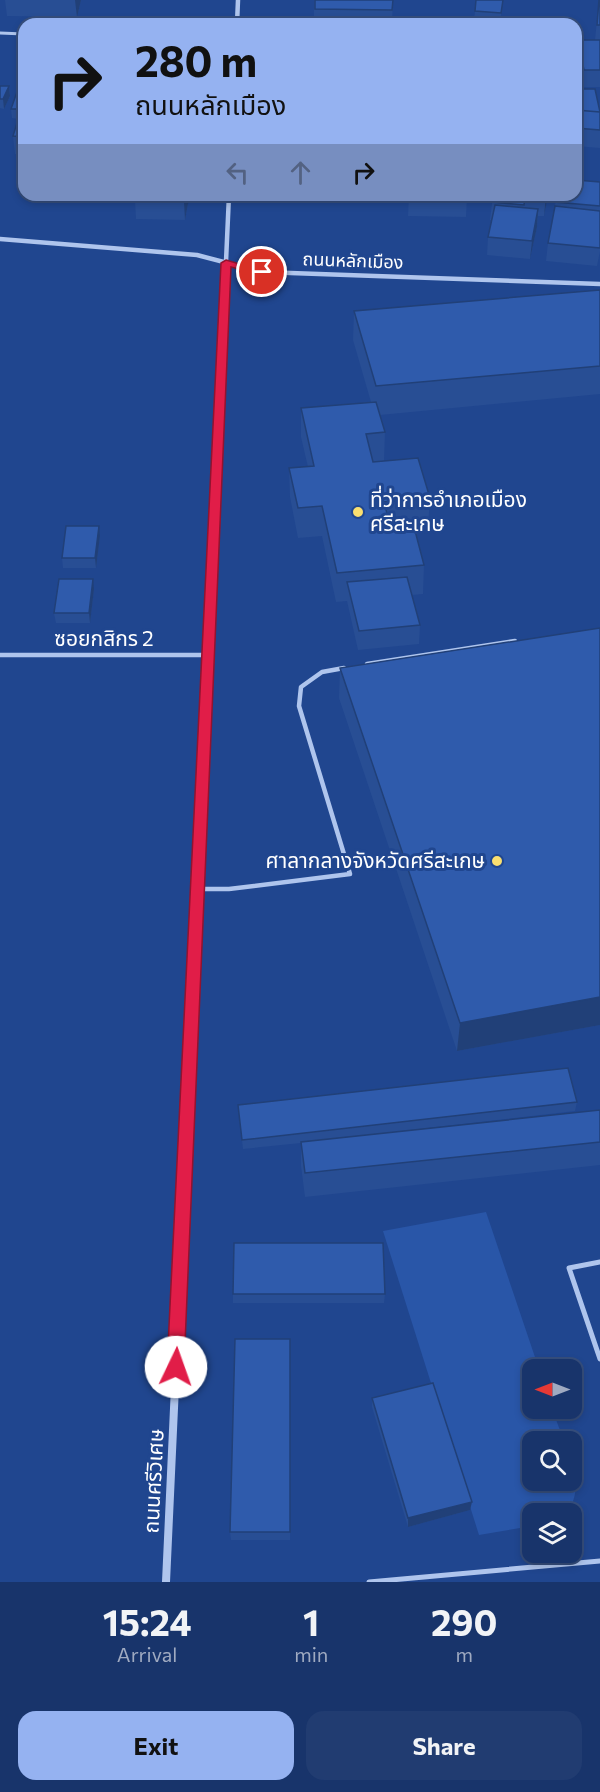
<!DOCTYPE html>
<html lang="en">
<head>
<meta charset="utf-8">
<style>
	:root { --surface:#18346b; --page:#213c71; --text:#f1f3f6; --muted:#9faac1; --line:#364f7e; --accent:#95b2f1 }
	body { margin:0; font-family:Commissioner,"Noto Sans Thai",sans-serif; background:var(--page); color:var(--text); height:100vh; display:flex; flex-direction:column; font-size:22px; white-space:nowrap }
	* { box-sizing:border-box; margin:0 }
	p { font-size:20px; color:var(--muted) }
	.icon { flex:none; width:33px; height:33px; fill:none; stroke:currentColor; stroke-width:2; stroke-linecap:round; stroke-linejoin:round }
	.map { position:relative; height:1582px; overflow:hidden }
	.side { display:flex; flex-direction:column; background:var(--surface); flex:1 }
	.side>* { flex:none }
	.banner { position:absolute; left:18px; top:18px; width:564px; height:183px; border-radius:18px; box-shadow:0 3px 9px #0003,0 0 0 2px var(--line); background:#95b2f1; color:#111; overflow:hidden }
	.needle { width:39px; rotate:270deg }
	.buttons { position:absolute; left:522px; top:1359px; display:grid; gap:12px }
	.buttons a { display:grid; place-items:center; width:60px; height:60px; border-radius:12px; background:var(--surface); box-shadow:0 3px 9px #0003,0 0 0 2px var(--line); font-size:30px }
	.pin { position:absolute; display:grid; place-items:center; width:51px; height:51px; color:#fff; margin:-26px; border:3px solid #fff; border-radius:50%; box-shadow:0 2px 6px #0007 }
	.me { position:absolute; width:66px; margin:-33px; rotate:3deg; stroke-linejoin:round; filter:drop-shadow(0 0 4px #0008) }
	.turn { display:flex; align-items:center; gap:21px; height:126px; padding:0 18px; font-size:27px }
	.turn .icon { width:78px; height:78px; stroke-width:2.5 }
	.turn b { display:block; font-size:42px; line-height:51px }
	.lanes { display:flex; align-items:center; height:57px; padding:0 18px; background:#0003; justify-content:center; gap:30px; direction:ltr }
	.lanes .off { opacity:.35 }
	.eta { display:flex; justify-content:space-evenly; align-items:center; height:102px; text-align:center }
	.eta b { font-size:36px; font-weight:700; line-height:42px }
	.primary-button { display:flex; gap:12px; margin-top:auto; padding:12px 18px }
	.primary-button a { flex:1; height:69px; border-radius:18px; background:var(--accent); color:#111; font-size:24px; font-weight:700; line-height:69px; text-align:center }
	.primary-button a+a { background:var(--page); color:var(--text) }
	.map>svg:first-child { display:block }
</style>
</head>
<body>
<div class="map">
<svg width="600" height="1582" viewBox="0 0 600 1582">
	<rect width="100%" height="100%" fill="#20468f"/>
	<!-- green -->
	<path fill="#2956a8" d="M486,1212L539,1369L532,1370V1408L552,1409L564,1441L532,1442V1480H572V1465C578,1482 577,1498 567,1513L532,1514V1526L479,1535L383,1231Z"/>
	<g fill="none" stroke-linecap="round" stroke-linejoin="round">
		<!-- lane-far2 -->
		<path stroke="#afc5ed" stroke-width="3" d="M0,33L24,34"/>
		<!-- lane-far1 -->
		<path stroke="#afc5ed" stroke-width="4.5" d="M0,655H208
			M367,664L515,641
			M198,889H229L350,874L299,706L301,687L322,672L344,668"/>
		<!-- lane -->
		<path stroke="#afc5ed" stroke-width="5" d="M600,1262L569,1268L600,1359
			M369,1582L600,1561"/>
		<!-- street-far2 -->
		<path stroke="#afc5ed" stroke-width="4.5" d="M237,24L238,0
			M0,239L197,255L262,272L600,284
			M220,395L229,195"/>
		<!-- street-far1 -->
		<path stroke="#afc5ed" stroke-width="5" d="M196,911L220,394"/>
		<!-- street -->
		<path stroke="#afc5ed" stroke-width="8" d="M166,1582L197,909"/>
	</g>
	<!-- wall -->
	<path fill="#284e94" d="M5,0H81L77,17L7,16Z
		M314,0H393L392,24H314Z
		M503,0L500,22L474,20L475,11Z
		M599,0L600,1V87H582L576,60L577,40H595Z
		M0,86H9L10,96L4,109L0,108Z
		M24,89V154H15L13,136L18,119L12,118L11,109Z
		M576,89L600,111V148L576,146Z
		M600,182V251L597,266L546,261L548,243L557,195Z
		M41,195H95L94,203L42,202Z
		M409,195H480V196H467L466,217L408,216Z
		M493,195H548L544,216H538L537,227L530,259L487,255L488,237L492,220H490Z
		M189,198L185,220L136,219L135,201Z
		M600,290V394L380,415L385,432L384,461L430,498L428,527L414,528L424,565L423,594L412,595L420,625L419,644L358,650L347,601L336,602L322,536L298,538L290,497L289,468L308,467L301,437V408L371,402L353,340L354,311Z
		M100,536L96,568H63L62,558Z
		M94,589L90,623H56L54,613Z
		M600,628V1025L457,1051L339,698L340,668Z
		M577,1102L575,1111L341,1138L600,1110V1165L305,1197L301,1166V1143L243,1149L238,1105Z
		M233,1294H385L384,1303H233Z
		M290,1339V1540H231L230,1532Z
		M372,1398L470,1510L408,1527L372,1407Z"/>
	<!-- shaded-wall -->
	<path fill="#214078" d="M75,0H81L77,17Z
		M9,86L10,96L4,109L3,99Z
		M185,195H188L189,198L185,220L184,202Z
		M546,195H548L544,216Z
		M538,209L537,227L530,259L532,241Z
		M99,526L100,536L96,568L95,558Z
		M93,579L94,589L90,623L89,613Z
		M600,997V1025L457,1051L460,1023Z
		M472,1502L470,1510L408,1527V1518Z"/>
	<!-- building -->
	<path fill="#2f5bac" stroke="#214078" stroke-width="1.5" d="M315,0H393L392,10L315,9Z
		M476,0H503L501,13L475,11Z
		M599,0L600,1V25H597Z
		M577,40H600V70H584Z
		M0,86H9L3,99H0Z
		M18,89H24V109H11Z
		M576,89H595L600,112L576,110Z
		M21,110H24V137L13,136Z
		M576,110L600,112V130L576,128Z
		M576,180L600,182V206L555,202L557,195H576Z
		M136,195H185L184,202L135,201Z
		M493,195H546V198L525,197L524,205L492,202Z
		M495,205L538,209L532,241L488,237Z
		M555,206L600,211V248L548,243Z
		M600,290V366L376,386L354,311Z
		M376,402L385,432L366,434L373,462L418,458L430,498L384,502L390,525L413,523L424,565L337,573L322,506L298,508L289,468L314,466L301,408Z
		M66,526H99L95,558H62Z
		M407,577L420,625L359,631L347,582Z
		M59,579H93L89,613H54Z
		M600,628V997L460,1023L340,668Z
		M568,1068L577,1102L242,1140L238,1105Z
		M600,1110V1142L305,1173L301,1142Z
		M234,1243H383L385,1294H233Z
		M235,1339H290V1532H230Z
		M433,1383L472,1502L408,1518L372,1398Z"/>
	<!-- route -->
	<path fill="#e11d48" stroke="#92132f" stroke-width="1.5" d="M226,260L267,272L262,275L231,267L184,1367L182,1373L176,1375L169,1373L167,1367L221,263Z"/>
	<!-- markers -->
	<g fill="#fadf70" stroke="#20468f" stroke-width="2">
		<circle cx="358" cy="512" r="6"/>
		<circle cx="497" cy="861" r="6"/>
	</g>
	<g text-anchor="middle" stroke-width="6" stroke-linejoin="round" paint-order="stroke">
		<!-- far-street labels -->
		<g font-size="18" fill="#fff" stroke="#20468f">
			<text transform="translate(353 261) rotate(2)" y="6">ถนนหลักเมือง</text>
		</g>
		<!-- poi labels -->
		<g font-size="21" fill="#fff" stroke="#20468f" text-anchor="start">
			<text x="370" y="507">ที่ว่าการอำเภอเมือง<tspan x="370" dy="24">ศรีสะเกษ</tspan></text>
			<text x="485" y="868" text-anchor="end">ศาลากลางจังหวัดศรีสะเกษ</text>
		</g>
		<!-- street labels -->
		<g font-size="21" fill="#fff" stroke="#20468f">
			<text x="104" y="646">ซอยกสิกร 2</text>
			<text transform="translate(154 1481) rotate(-87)" y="7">ถนนศรีวิเศษ</text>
		</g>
	</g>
</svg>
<div class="buttons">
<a><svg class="needle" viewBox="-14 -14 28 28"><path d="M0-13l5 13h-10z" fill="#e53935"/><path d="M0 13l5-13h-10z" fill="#9faac1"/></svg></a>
<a><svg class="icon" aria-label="search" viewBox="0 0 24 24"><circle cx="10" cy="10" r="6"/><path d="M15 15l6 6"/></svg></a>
<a><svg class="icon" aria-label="layers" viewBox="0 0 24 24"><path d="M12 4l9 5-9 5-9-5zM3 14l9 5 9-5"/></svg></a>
</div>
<div class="pin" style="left:262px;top:272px;background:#d93025"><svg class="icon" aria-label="arrive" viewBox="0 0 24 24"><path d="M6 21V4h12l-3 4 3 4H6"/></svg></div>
<svg class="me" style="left:176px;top:1367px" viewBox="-20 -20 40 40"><circle r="19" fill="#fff"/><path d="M0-13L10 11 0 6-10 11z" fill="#e11d48"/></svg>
<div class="banner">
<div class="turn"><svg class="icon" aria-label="right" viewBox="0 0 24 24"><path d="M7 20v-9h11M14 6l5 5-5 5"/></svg><div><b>280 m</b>ถนนหลักเมือง</div></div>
<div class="lanes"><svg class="icon off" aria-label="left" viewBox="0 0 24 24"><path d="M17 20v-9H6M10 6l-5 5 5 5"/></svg><svg class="icon off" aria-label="ahead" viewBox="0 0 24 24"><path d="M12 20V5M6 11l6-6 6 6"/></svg><svg class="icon" aria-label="right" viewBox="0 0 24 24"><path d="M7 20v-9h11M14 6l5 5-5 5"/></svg></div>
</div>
</div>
<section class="side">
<div class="eta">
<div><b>15:24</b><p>Arrival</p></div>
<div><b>1</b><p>min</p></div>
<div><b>290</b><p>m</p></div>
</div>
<div class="primary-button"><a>Exit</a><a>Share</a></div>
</section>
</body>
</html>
